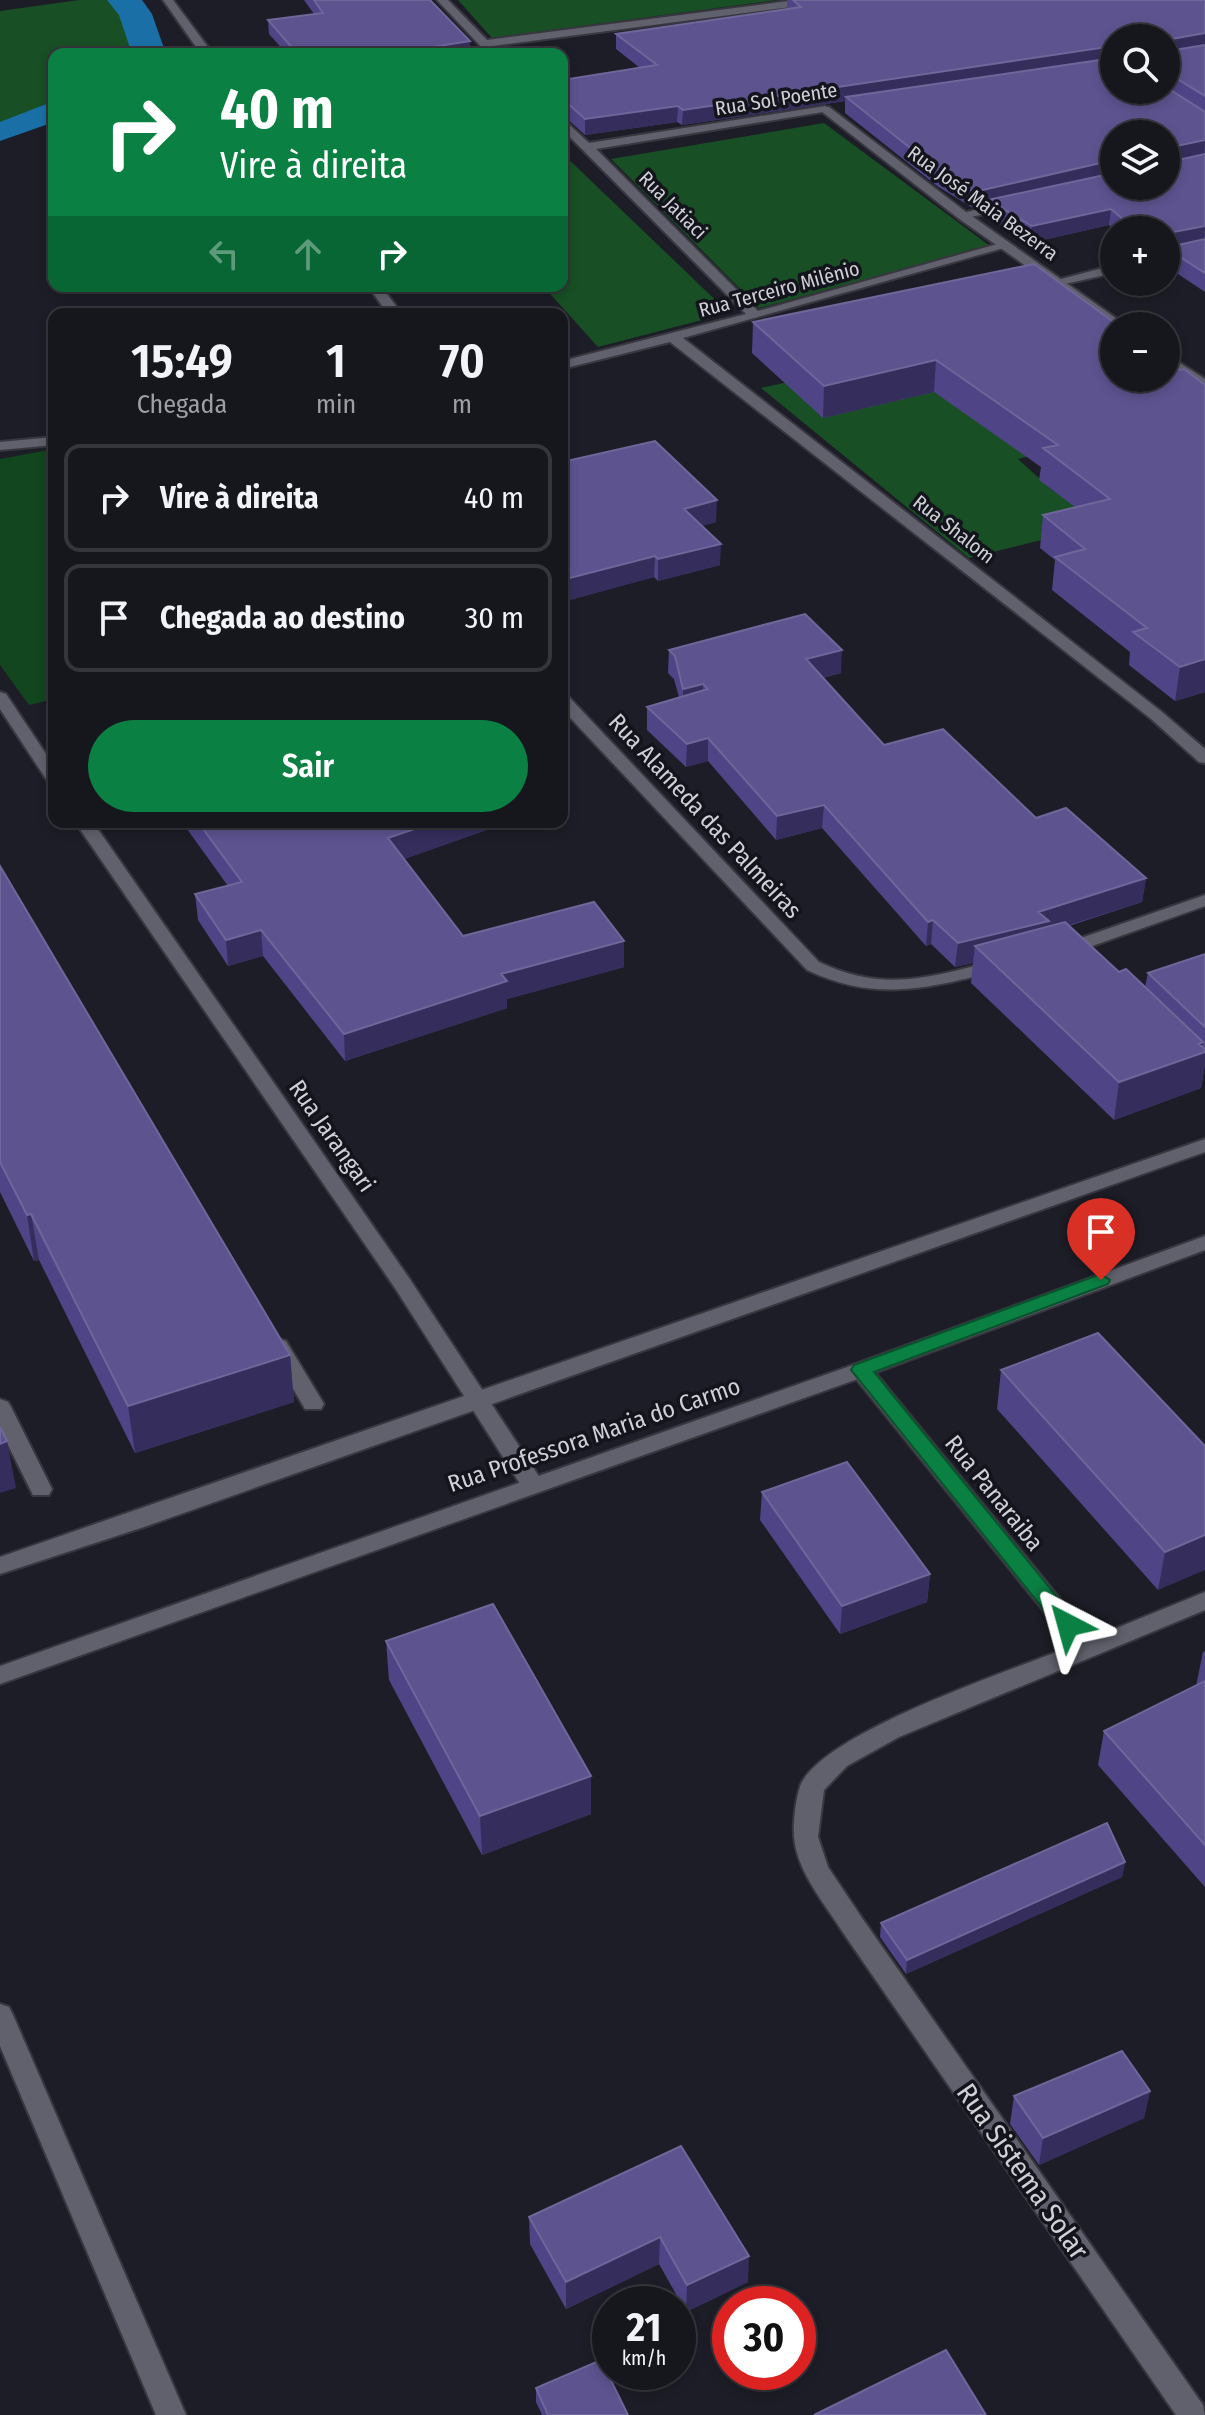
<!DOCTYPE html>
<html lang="pt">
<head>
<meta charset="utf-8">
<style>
	:root { --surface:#16161d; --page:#23232a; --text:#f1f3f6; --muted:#9e9fa4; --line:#35353b; --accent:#0b8043 }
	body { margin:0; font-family:"Fira Sans Condensed",sans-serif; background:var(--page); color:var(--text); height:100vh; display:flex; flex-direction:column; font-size:30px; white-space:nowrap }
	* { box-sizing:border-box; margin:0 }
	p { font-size:26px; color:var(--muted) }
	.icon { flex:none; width:44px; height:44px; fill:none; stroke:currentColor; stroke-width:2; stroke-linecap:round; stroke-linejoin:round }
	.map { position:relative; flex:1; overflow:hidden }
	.details { position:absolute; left:48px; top:308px; width:520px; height:520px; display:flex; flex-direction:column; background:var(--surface); border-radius:16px; box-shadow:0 4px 12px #0003,0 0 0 2px var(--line) }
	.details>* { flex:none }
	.banner { position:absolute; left:48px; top:48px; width:520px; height:244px; border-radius:16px; box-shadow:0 4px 12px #0003,0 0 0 2px var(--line); background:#0b8043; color:#fff; overflow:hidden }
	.controls { position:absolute; left:1100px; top:24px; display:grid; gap:16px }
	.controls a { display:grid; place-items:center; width:80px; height:80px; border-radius:50%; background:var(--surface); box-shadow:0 4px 12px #0003,0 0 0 2px var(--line); font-size:40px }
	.speed { position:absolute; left:592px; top:2286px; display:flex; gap:16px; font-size:40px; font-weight:700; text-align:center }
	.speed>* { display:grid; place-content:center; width:104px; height:104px; border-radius:50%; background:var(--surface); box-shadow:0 4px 12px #0003,0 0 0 2px var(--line); line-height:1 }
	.speed small { font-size:20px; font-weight:400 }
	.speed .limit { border:12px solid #d22; background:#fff; color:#111 }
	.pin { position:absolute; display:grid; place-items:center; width:68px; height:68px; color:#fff; margin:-82px -34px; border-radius:50% 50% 50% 0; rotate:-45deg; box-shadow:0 0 8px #0007 }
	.pin .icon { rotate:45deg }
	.me { position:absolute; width:88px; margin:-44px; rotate:321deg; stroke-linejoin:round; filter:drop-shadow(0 0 6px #0008) }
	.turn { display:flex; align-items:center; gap:28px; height:168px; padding:0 40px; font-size:36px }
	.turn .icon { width:104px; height:104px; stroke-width:2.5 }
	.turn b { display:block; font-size:56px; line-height:68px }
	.lanes { display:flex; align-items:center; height:76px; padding:0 40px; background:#0003; justify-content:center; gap:40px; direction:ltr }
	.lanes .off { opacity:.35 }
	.eta { display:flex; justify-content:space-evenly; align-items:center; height:136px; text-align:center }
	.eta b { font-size:48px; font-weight:600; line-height:56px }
	.action { display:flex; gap:16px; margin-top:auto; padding:16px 40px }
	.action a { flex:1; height:92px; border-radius:48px; background:var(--accent); color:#fff; font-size:32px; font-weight:600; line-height:92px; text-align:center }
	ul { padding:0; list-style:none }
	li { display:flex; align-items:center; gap:24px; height:108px; margin:0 16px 12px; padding:0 24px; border:4px solid var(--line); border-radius:16px }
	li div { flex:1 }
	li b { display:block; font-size:30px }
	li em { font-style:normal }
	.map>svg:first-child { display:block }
</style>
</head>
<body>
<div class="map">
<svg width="1205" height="2415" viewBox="0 0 1205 2415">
	<rect width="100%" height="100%" fill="#1d1d27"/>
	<!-- green -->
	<path fill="#11461e" d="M54,449V699L29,705L0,665V459Z"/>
	<!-- forest -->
	<path fill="#184f24" d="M79,0H139L134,54H54V101L0,123V11Z
		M458,0H777L492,38Z
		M824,123L990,246L759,308L611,159Z
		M562,153L729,313L598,347L543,286H562Z
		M909,368L1056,450L1018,459L1053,491L1145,514L969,558L761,388L848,369Z"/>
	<!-- water -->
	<path fill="#1a70a6" d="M54,101V122L0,141V122Z"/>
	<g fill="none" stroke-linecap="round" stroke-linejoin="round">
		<!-- canal -->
		<path fill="#1a70a6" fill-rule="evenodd" d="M107,0H142L152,14L166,54H132L119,15Z"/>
		<!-- service casing -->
		<g stroke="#383740" stroke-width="4">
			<path id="service" d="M279,1339L286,1341L321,1399L324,1404L321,1409H305L268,1346L272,1341Z
				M0,1399L8,1402L11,1407L52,1489L49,1495H33L0,1429Z"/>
		</g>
		<!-- minor casing -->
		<g stroke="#383740" stroke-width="4">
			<path id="minor" d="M163,0H173L213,54H201Z
				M437,0H448L487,40L796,0H826L821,3L493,46L500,54H488Z
				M825,106L831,109L829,111L596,149L758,311L1001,243L1011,246L683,338L1162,712L1205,749V763L1199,762L1150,718L670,342L562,369V361L746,314L562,129V118L589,143Z
				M1012,200L1016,201V207L962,219L956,215Z
				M1114,265V273L1056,286L1050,282Z
				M368,286H381L402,314H388Z
				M54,437V445L0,450V442Z
				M0,692L6,694L54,766V783L48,782L0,709Z
				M562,694L568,696L819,962C886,994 932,976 999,960L1008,965L1005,969C932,987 879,1004 807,970L562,709Z
				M75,822H93L409,1278L540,1478L543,1484L540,1490H524L395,1288Z
				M1205,895V906L1067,955L1061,956L1052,951L1055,947Z
				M861,1363L869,1365L1092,1638L1205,1592V1610L899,1737L847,1766L824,1790L818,1837L828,1867L862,1918L1203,2405L1205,2415H1176L844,1934C826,1905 796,1871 794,1836C793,1823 796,1794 802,1782C833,1729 1010,1671 1072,1646L853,1375L850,1370L853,1365Z
				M0,2004L9,2007L13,2015L186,2415H156L0,2046Z"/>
		</g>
		<!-- tertiary casing -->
		<g stroke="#383740" stroke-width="4">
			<path id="tertiary" d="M821,107H829L966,212L1127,326L1114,328L958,218L821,111Z
				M1166,354L1205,379V389L1166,364Z
				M1205,1139V1152L144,1527L0,1574V1557Z
				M1205,1236V1250L869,1375L0,1684V1666L853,1365Z"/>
		</g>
		<!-- service -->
		<use href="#service" fill="#61616d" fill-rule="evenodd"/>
		<!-- minor -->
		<use href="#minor" fill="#61616d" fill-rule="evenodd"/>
		<!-- tertiary -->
		<use href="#tertiary" fill="#61616d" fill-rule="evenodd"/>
	</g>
	<!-- wall -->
	<path fill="#4f4486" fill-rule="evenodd" d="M304,0H430L470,54L285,52L269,34L268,20L314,14Z
		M787,0H1205V292L1166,266V230H1114L1109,225L1030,243L987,217L988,205L973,208L937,186L845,113V101L682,125L677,122L585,135L564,116L562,80L640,68L616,49V34L787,9ZM1114,38H1166V90H1114Z
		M753,322L1180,370L1205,385V692L1175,701L1129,665L1130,652L1052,590L1055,560L1040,548L1043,515L1075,507L1039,480L1041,467L934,392L823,418L752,353Z
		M562,462L716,522L701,526L720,565L658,581L654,577L562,602Z
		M669,650L841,673L823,678L884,745L1036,818L1146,878L1142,902L1069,926L1119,972L1145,987L1148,973L1205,954V1064L1201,1088L1114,1120L971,983L973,963L955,967L931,944L926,946L822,828L776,840L708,761L686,767L647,730V707L679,697L674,679L668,673Z
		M182,822H509L404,859L463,936L624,967L507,999V1008L345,1061L263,956L228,966L198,920L195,894L228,886Z
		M0,866L290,1355L294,1402L135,1453L39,1260L34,1261L0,1192Z
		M1001,1370L1205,1446L1158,1590L997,1409Z
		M762,1492L930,1574L927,1602L840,1634L760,1520Z
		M386,1641L591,1776V1814L482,1855L389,1680Z
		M1205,1651V1887L1098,1765L1104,1731L1196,1686L1203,1652Z
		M1125,1862L1122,1877L906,1974L880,1937L881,1923Z
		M1150,2091L1144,2118L1039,2165L1010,2124L1014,2096Z
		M681,2146L748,2282L686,2312L659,2264L566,2309L530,2244L529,2217Z
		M536,2388L628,2415H542L536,2402Z"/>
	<!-- shaded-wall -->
	<path fill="#352e5c" d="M1205,33V48L1166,55V40Z
		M470,41V54H388Z
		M1114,46V61L846,97L845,101L682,125L683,110Z
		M564,100V116L562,117V101Z
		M678,106L677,122L585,135V119Z
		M1205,140L1204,156L1166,164L1167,148Z
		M1114,160V176L988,200V205L973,208L974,192Z
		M1111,209L1109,225L1030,243L1032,226Z
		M1205,226L1204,242L1166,248L1168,233Z
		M936,360L934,392L823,418L824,386Z
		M717,500L716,522L683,531L684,509Z
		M721,544L720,565L658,581V559Z
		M655,556L654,577L562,602V580Z
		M842,650L841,673L805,682L806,659Z
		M1205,659V692L1175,701L1180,667Z
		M703,684V708L683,712V689Z
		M708,738V761L686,767L687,744Z
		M824,805L822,828L776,840L777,816Z
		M435,822H509L390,864L388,838Z
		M1146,878L1142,902L1047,932L975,946L973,963L955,967L958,943L1038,912Z
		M933,920L931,944L926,946L928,922Z
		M261,930L263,956L228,966L226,940Z
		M624,941V967L507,999V1008L345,1061L344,1034L501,974Z
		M1203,1042L1201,1053L1205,1052V1064L1201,1088L1114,1120L1119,1082Z
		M31,1214L39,1260L34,1261L27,1215Z
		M290,1355L294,1402L135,1453L128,1406Z
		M7,1441L16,1488L0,1493V1444Z
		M1205,1535V1570L1158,1590L1165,1552Z
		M930,1574L927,1602L840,1634L842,1606Z
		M591,1776V1814L482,1855L480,1816Z
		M1125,1862L1122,1877L906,1974L907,1960Z
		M1150,2091L1144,2118L1039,2165L1043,2138Z
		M660,2237L659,2264L566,2309V2282Z
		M749,2256L748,2282L686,2312L687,2285Z"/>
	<!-- building -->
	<path fill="#5d538f" stroke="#6f669a" stroke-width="2" d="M314,0H430L470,41L388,54H272L295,51L268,20L323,13Z
		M793,0H1205V33L1166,40V38H1114V46L683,110L678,106L585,119L564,100L562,101V80L657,65L616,34L801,7Z
		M1205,45V96L1166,72V49L1168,51Z
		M1114,58V90H1166V87L1205,112V140L1167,148L1166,154V134H1114V160L974,192L938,170L846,97Z
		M1205,154V226L1168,233L1166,240V230H1139L1124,220L1111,209L1032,226L988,200L1114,173V186H1166V160L1169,162Z
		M1205,239V273L1166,248V245L1169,247Z
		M1034,264L1119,326H1114V378H1166V360L1180,370L1184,369L1205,385V659L1180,667L1133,632L1147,628L1055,557L1085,549L1043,515L1110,499L1043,448L1058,445L936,360L824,386L753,322Z
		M655,441L717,500L684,509L721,544L658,559L655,556L562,580V462Z
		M805,614L842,650L806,659L884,745L943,729L1036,818L1066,808L1146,878L1038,912L1049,921L958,943L933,920L928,922L824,805L777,816L708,738L687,744L647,707L708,689L703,684L683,689L675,656L669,650Z
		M198,822H435L388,838L463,936L594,902L624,941L501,974L507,981L344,1034L261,930L226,940L195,894L242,882Z
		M0,866L290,1355L128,1406L31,1214L27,1215L0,1162Z
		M1065,922L1119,972L1126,969L1203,1042L1199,1044L1205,1049V1052L1119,1082L975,946Z
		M1205,954V1027L1148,973Z
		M1098,1333L1205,1446V1535L1165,1552L1001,1370Z
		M0,1427L7,1441L0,1444Z
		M847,1462L930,1574L842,1606L762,1492Z
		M493,1604L591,1776L480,1816L386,1641Z
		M1205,1681V1845L1104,1731Z
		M1107,1823L1125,1862L907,1960L881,1923Z
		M1122,2051L1150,2091L1043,2138L1014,2096Z
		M681,2146L749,2256L687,2285L660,2237L566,2282L529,2217Z
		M946,2350L986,2415H814Z
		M601,2360L628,2415H548L536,2388Z"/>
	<!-- route -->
	<path fill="#0b8043" stroke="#07532c" stroke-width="2" d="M1101,1274L1110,1280L1108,1284L874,1372L1075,1619L1079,1625L1075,1631H1061L851,1370L854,1365Z"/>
	<g text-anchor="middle" stroke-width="7" stroke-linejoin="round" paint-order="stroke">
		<!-- far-street labels -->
		<g font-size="20" fill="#d0d0d7" stroke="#14141d">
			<text transform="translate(776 99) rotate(-9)" y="7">Rua Sol Poente</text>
			<text transform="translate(983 203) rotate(36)" y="7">Rua José Maia Bezerra</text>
			<text transform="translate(673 205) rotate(45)" y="7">Rua Jatiaci</text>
			<text transform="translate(779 289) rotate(-15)" y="7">Rua Terceiro Milênio</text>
			<text transform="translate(954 529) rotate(38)" y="7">Rua Shalom</text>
		</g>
		<!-- street labels -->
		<g font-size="24" fill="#d0d0d7" stroke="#14141d">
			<text transform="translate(705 816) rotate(47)" y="8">Rua Alameda das Palmeiras</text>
			<text transform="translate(332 1136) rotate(55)" y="8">Rua Jarangari</text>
			<text transform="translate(594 1435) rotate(-19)" y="8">Rua Professora Maria do Carmo</text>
			<text transform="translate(994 1493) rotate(51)" y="8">Rua Panaraiba</text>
		</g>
		<!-- near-street labels -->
		<g font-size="28" fill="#d0d0d7" stroke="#14141d">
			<text transform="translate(1023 2171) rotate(55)" y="10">Rua Sistema Solar</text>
		</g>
	</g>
</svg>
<div class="controls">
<a><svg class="icon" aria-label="search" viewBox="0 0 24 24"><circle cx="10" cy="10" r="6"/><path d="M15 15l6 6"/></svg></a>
<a><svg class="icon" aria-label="layers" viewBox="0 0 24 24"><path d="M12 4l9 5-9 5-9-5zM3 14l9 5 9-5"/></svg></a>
<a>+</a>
<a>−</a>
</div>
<div class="speed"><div>21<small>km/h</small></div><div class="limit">30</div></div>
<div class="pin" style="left:1101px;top:1280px;background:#d93025"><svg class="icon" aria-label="arrive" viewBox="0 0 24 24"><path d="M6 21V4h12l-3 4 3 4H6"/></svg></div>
<svg class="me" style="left:1068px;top:1625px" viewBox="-20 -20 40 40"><path d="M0-17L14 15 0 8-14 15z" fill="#0b8043" stroke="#fff" stroke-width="4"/></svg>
<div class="banner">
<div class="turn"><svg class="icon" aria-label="right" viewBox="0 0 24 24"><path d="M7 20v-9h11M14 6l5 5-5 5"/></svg><div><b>40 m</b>Vire à direita</div></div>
<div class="lanes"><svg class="icon off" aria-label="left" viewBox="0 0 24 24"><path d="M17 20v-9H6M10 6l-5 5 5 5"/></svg><svg class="icon off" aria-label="ahead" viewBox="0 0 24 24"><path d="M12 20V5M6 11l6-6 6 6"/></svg><svg class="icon" aria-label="right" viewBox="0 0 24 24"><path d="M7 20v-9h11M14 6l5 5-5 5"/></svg></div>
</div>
<section class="details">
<div class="eta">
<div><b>15:49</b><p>Chegada</p></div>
<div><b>1</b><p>min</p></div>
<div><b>70</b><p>m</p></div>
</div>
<ul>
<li><svg class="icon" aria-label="right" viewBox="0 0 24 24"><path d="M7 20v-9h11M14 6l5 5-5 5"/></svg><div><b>Vire à direita</b></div><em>40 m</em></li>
<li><svg class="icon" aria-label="arrive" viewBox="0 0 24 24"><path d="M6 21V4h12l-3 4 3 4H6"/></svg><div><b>Chegada ao destino</b></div><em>30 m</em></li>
</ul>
<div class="action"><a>Sair</a></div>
</section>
</div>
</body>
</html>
